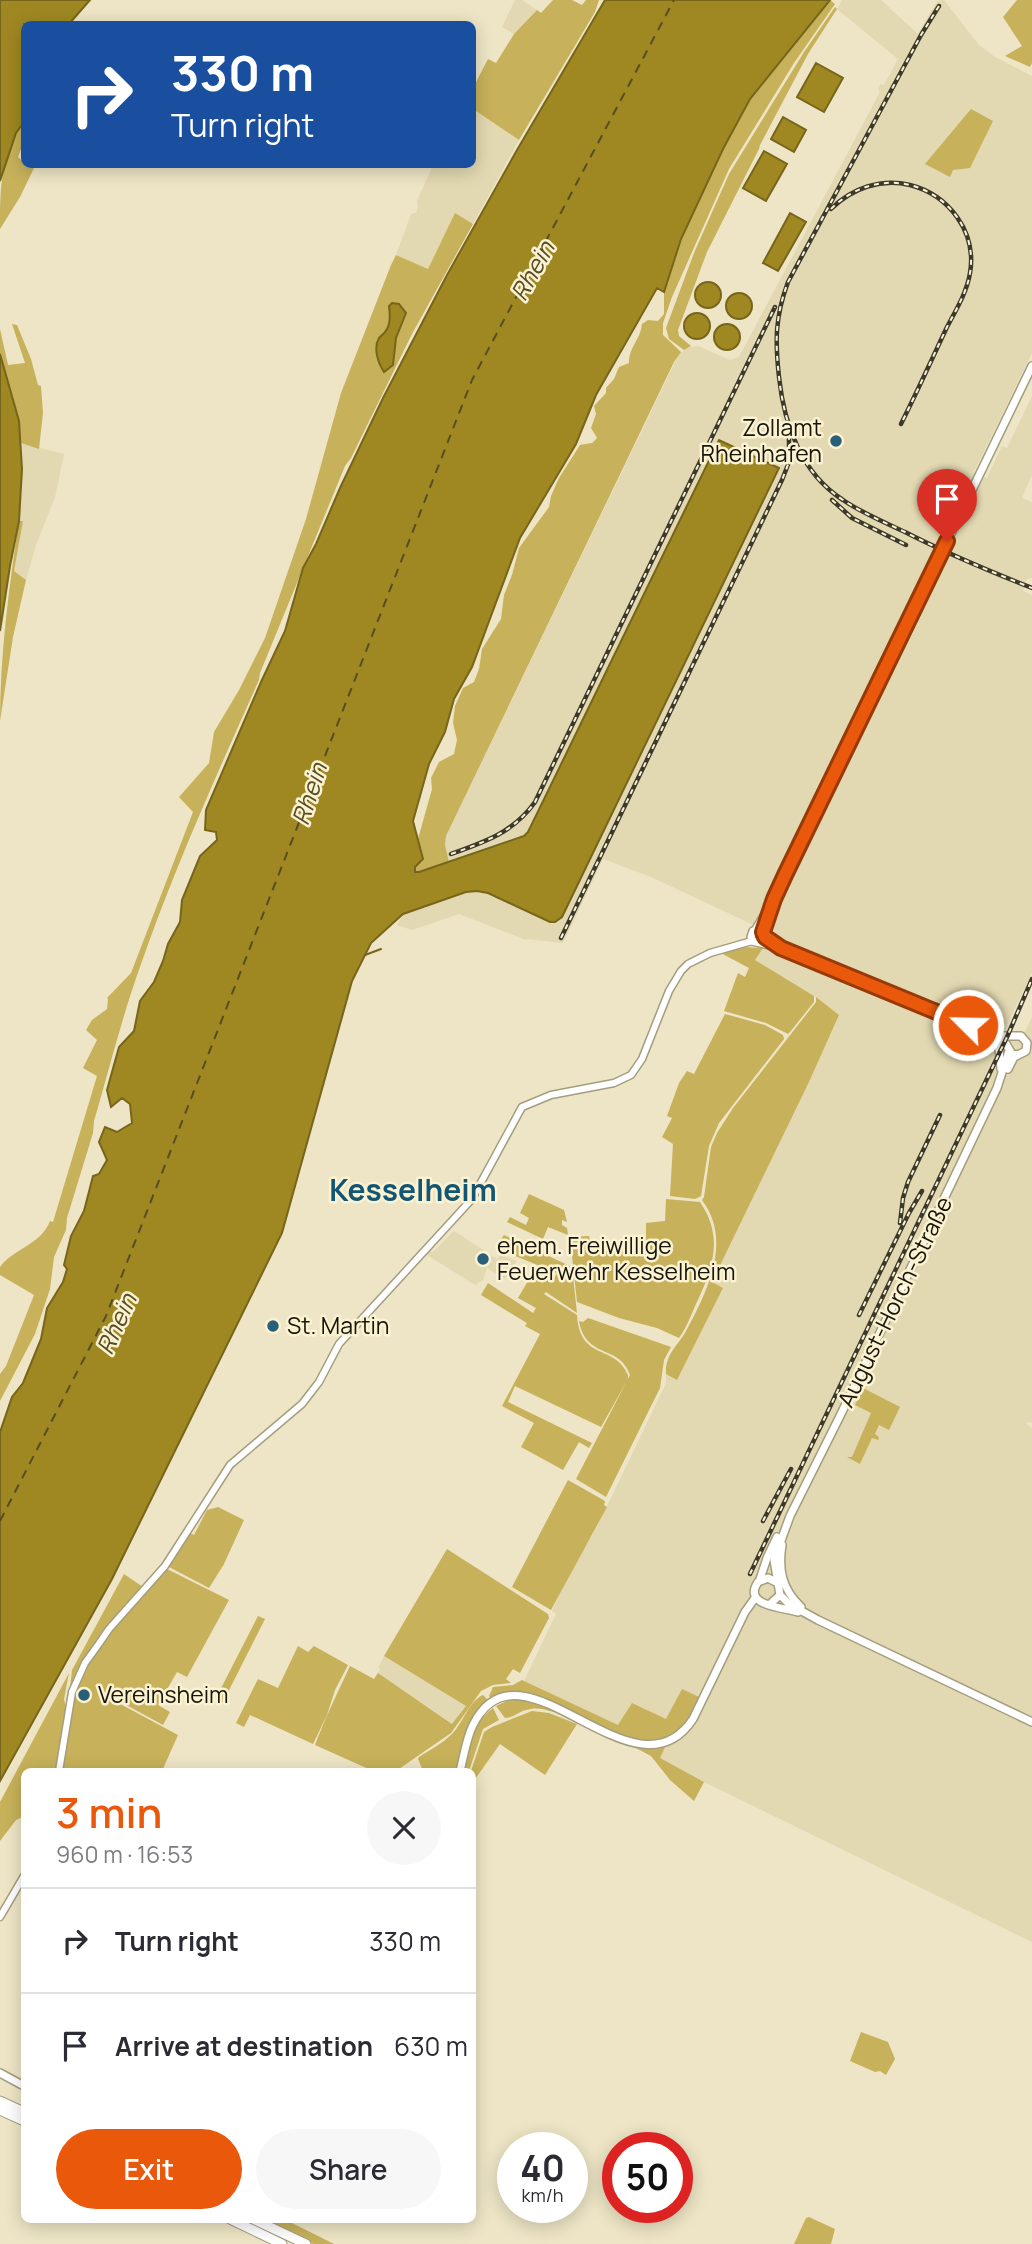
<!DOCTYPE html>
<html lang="en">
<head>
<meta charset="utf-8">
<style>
	:root { --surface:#fff; --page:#f7f7f7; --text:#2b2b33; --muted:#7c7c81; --line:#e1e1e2; --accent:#ea580c }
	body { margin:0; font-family:Manrope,sans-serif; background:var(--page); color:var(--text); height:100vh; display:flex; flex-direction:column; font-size:26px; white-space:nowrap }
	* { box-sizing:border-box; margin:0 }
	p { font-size:23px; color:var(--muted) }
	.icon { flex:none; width:38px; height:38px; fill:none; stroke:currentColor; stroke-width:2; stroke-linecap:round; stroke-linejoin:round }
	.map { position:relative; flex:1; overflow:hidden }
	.sheet { position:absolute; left:21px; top:1768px; width:455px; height:455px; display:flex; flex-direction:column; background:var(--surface); border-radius:10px; box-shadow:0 4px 18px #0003 }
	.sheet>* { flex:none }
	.top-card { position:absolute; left:21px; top:21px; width:455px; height:147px; border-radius:10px; box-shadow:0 4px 18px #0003; background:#1a4fa0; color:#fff; overflow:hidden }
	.speed { position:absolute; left:497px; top:2132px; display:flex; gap:14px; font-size:35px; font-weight:700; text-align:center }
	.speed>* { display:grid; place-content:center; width:91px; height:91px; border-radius:50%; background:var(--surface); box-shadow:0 4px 18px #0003; line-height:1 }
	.speed small { font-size:18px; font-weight:400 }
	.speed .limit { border:10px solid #d22; background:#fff; color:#111 }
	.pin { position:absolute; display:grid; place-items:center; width:60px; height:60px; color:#fff; margin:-72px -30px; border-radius:50% 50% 50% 0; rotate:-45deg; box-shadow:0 0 7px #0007 }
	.pin .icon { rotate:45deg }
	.me { position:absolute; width:77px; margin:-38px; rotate:293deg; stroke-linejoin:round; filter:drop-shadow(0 0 5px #0008) }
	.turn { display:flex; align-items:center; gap:24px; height:147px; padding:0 35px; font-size:32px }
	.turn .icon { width:91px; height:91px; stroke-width:2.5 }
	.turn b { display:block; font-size:49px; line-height:60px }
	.round { display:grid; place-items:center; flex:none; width:74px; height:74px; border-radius:37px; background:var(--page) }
	.summary { display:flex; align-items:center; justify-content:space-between; height:119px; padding:0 35px }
	h1 { font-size:42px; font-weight:600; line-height:52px; color:var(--accent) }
	.action { display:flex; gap:14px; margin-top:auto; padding:14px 35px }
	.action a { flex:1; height:80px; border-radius:42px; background:var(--accent); color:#fff; font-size:28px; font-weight:600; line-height:80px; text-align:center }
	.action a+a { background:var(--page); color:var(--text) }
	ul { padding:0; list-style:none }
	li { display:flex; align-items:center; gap:21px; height:105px; padding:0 35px; border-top:2px solid var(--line) }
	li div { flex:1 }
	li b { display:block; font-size:26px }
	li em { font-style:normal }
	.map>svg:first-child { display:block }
</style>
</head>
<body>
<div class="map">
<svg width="1032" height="2244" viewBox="0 0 1032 2244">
	<rect width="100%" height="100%" fill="#ede5c5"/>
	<!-- built -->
	<path fill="#e2d8b1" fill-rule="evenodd" d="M515,0H522L537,10L514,34L502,27Z
		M842,0H881L918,34L937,1L944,0L979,45L995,57L1032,76V353L974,472L987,478L1002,446L1007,448L1032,396V475L1022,498L1032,502V578L1027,579L1023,591L1032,595V973L1004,1031L1022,1038L1032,1017V1422L1025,1423L1032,1428V1942L704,1782L659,1758L665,1747L679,1740L688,1733L705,1700L667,1719L618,1725L524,1681L556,1614L552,1611L555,1604L584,1546L592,1536L610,1500L666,1383V1374L677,1379L723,1288L712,1282L809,1082L839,1015L814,996L755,960L771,933L651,877L603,859L563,943L527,939L526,940L459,914L412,930L397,925L404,914L473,891L488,893L550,922L559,920L563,916L779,470L719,440L530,829L524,836L449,862L445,845L446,836L678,356L686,348L698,346L730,360L739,357L880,92L878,89L881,84L884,85L898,59L837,9ZM934,553L947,561L911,637L897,629Z
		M473,109L519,140L473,224L455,214L428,269L396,255L411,214L416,213L418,207L417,201L433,165L472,164Z
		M21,443L64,454L55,497L36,545L26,580L14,571L23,521H19L22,469Z
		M454,1231L497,1259L501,1255L517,1261L505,1279L487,1268L483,1280L475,1285L427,1255L430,1251L433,1252Z
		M384,1656L466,1706L453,1724L378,1673L380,1669L378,1668Z"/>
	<!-- green -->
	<path fill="#c7b15a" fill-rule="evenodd" d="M553,0H572L582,5L586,0H599L595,12L519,140L473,109V88L488,59L496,63L514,34L537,10L541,13Z
		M830,0L835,4L794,63L729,169L672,297L663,323V335L681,352L674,362L446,836L445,845L449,862L416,872L415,867L423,859L418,839L432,789L431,778L439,762L454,754L457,740L453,723L455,706L463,688L474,682L479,669L482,649L501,619L504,595L512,575L519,548L549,507L551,496L559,478L580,445L592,443L597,438L591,428L596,414L594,406L606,393V388L614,379L619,367L629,363C628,348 641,339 642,324L648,320L658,321L664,314V292L681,239L723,149L750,99Z
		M1017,0H1032V63L1030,67L1005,56L1022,46L1003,17Z
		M835,7L837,9L808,54L760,145L759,149L707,252L678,330L679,336L691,346L684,350L669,339L666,328L694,253L729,174L804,52Z
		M971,109L993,121L970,168L953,170L950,177L925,164Z
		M24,122V141L18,157L24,162V164L34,168L20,197L0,229C0,191 0,153 24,122Z
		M455,213L473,224L412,334L351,458L345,466L260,673L259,680C217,774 174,869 140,967C122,1017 109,1070 94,1121L93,1133L67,1218L66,1230L54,1257L50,1289L35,1334L0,1401V1374L6,1366L34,1295L0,1275V1267C14,1248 41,1245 50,1221L53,1222L97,1076L83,1068L97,1040L86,1030L92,1020L107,1009L108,999L107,998L131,973L193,812L179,797L209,763L214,732L239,690L265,638L306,519L341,393L391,265L396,255L428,269ZM389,309L406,313L396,338L393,365L379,338C387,329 392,322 389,309Z
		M12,324L17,325L31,359L38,385L41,386L43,413L39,449L21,443L19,421L0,354V329L8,365L25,363Z
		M19,521H23L14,571L26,580L13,637L0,721C0,654 9,587 19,521Z
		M743,947L763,948L755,960L814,996V1002L790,1032L788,1034L766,1023L724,1011L738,973L745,977L749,968L719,952Z
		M816,997L839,1015L809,1082L712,1282L723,1288L677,1380L666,1374C665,1354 677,1347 686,1331C707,1292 733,1241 702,1200L704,1197L711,1147L717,1133L733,1108L816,1002Z
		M725,1014L765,1025L783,1035L784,1039L719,1123L709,1146L701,1196L695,1199L670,1196L673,1144L662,1137L672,1118L667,1116L679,1083L687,1071L694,1074Z
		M529,1194L564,1210L567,1222L562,1220V1225L567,1228L568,1235L548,1227L543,1239L507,1222L510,1217L526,1225L529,1218L520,1213Z
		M666,1199L700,1202C724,1237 713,1268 696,1304C691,1315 687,1327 679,1338L657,1328L619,1318L577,1302L570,1237L589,1236L591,1245L646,1243V1223L665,1221Z
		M504,1235L572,1267L577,1313L546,1292L544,1294L577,1315C580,1362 614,1343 628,1375V1379L601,1427L515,1386L508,1402L592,1443L589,1448L579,1442L563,1470L521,1447L534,1423L502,1406L540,1334L525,1326L527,1323L481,1295L488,1283L533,1313L536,1308L518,1298L535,1269L553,1280L557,1273L503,1251L506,1242L501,1239Z
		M588,1318L671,1347L664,1360L660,1388L606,1497L576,1479L630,1375C620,1344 586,1360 579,1321L583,1322Z
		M863,1388L900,1407L889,1430L879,1425L875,1434L879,1437L878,1440L872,1438L860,1464L847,1457H852L871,1413L855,1405Z
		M568,1480L605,1501L604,1505L607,1507L551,1610L512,1587Z
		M218,1507L244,1520L224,1564L209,1588L169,1567L190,1533L194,1535L207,1510Z
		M447,1549L548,1614L549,1618L520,1673L513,1669L506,1679L511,1683L493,1685L481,1691L451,1733L396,1771H373L315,1745C325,1718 338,1692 350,1666L374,1679L378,1673L452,1724L466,1706L384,1656Z
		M165,1568L229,1600L187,1677L177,1672L158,1705L170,1712L163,1725L108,1695L100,1689L98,1692L178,1735L162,1771H61C66,1743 67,1712 77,1685C91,1645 137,1600 165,1568Z
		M124,1574L143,1587L125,1607L70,1687L72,1670Z
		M258,1616L265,1619L223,1702L216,1698Z
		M298,1646L308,1652L314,1646L348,1665L335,1690L327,1715L313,1744L250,1715L244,1727L236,1723L258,1679L278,1688Z
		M69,1673L64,1699L67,1712L57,1771H24V1816L16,1820L0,1841V1802Z
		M522,1680L618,1725L632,1703L666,1719L682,1689L701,1698L694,1713L676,1736L648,1744L613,1732L543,1698L522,1692H514L497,1695L491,1698L489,1696L493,1687L513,1685Z
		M483,1695L488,1700C468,1716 464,1747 457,1771H423L418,1759L419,1757C430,1750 443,1743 452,1734C463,1723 469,1701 483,1695Z
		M513,1698L530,1700L566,1715C553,1713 540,1705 526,1710C518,1712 513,1718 505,1718L496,1706Z
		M493,1708L499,1720L483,1729L469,1771H463C469,1745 471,1725 493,1708Z
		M532,1711L549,1713L577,1724L545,1775L500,1744L473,1782L472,1771H471L484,1732L492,1727Z
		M634,1747L648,1749L665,1747L660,1758L704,1782L694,1801L670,1780L651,1756Z
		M861,2032L888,2042L895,2059L886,2075L880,2071L875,2072L850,2061Z
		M809,2217L835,2229L831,2244H794L806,2218Z
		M262,2219H284L334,2244H313Z"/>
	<!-- water -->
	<path fill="#9f8822" stroke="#76651a" stroke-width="2" d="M0,0H90L69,24H24V122L16,133L0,181Z
		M605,0H830L750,99L723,149L681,239L664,292L657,288L596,395L576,444L520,538L472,667L454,699L445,732L429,764L413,821L423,859L415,867V872H419L524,836L528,832L719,440L779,468L562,917L555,922H550L488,893L477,891L466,892L403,914L371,943L352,981L282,1233L112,1579L0,1781V1432L12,1397L23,1383L41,1339L47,1308L63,1282L67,1269L64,1265L71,1236L84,1211L93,1176L99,1174L107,1160L99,1142L105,1127L117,1132L132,1123L130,1104L122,1098L111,1107L107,1090L119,1047L134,1031L140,1001L154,982L163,961L168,944L180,922L182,900L200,856L217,840L216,832L205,830L206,810L261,682L285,631L303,568L316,544L340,488L383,398L447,275L517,150Z
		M816,63L843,78L824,112L797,97Z
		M783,117L806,130L794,152L771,139Z
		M764,151L787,164L766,201L743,188Z
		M790,213L806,222L778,271L763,263Z
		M695 295a13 13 0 1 1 26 0a13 13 0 1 1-26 0Z
		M726 306a13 13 0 1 1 26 0a13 13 0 1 1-26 0Z
		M392,303L399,304L406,313L396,338L393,365L384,372C378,363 373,348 379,338C382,335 385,333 387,329C391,322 390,313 389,306Z
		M684 326a13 13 0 1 1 26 0a13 13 0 1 1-26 0Z
		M714 337a13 13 0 1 1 26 0a13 13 0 1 1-26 0Z
		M0,354L19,421L22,469L19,521L10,566L0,631Z"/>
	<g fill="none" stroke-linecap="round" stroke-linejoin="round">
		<!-- stream -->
		<path stroke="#76651a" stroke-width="2" d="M365,955L381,949"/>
		<!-- ferry -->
		<path stroke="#574d25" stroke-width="2" stroke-dasharray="9 7" stroke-linecap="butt" d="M0,1521L106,1316L472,380L674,0"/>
		<!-- tertiary casing -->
		<g stroke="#a49d7f" stroke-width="9">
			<path id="tertiary" d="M59,1771L72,1692L85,1663L98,1645L109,1629L165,1566L230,1465L302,1404L319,1382L339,1344L472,1199L522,1107L551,1095L614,1083L631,1075L642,1059L669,991L681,971L688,964L710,953L752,941
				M0,1917L24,1876"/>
		</g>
		<!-- secondary casing -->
		<g stroke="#a49d7f" stroke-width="10">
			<path id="secondary" d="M756,929L774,899L1032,366
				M763,932L759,929L753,931L751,937L752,941L781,948L994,1036L1006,1044L1012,1054L1018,1055
				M990,1036L999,1049L1001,1069
				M998,1036H1021L1027,1043L1026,1051L1014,1057L1008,1069
				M782,1545C778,1570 782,1589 801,1607
				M760,1579L767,1558L777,1537
				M776,1582L768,1578L758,1582C742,1606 782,1607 798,1612
				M780,1595L789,1604L818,1620L1032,1722
				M770,1604L780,1595L774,1560L790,1516L841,1414L997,1088L1009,1051
				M460,1771C464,1756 466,1739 473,1725C521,1628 634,1808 693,1719L745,1612L755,1598
				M0,2073L24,2086"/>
		</g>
		<!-- motorway casing -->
		<g stroke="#a49d7f" stroke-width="11">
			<path id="motorway" d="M0,2101L24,2112
				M0,2110L24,2121
				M230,2219L282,2244
				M253,2219L306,2244"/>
		</g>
		<!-- tertiary -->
		<use href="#tertiary" stroke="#fff" stroke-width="6"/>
		<!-- secondary -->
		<use href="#secondary" stroke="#fff" stroke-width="7"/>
		<!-- motorway -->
		<use href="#motorway" stroke="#fff" stroke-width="9"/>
		<!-- rail casing -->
		<g stroke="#3c382a" stroke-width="4.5">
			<path id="rail" d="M939,6L921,35L788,282C775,317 775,341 779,377C784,424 801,473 843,500C862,513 884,522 905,532C946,553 989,571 1032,588
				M831,209C852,188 881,178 910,185C949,195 977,232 970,273C967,292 956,310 947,327C932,359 917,392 901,424
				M832,500L852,518L906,545
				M451,854C485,842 514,832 535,802L775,307
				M561,938L782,480L789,462V436
				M900,1223L903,1198L908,1182L940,1115
				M859,1315L909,1213L922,1191
				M763,1521L791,1469
				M750,1574L1007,1037L1032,979"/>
		</g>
		<!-- rail -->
		<use href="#rail" stroke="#fbf2d2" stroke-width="2" stroke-dasharray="5" stroke-linecap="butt"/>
	</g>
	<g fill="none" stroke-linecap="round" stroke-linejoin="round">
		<!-- route casing -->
		<g stroke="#983908" stroke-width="18">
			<path id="route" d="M947,541L785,875L774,899L763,932L765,937L781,948L968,1025"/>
		</g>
		<!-- route -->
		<use href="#route" stroke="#ea580c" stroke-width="12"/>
	</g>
	<!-- markers -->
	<g fill="#28607a" stroke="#fbf2d2" stroke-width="2.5">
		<circle cx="836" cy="441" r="7"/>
		<circle cx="483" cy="1259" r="7"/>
		<circle cx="273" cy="1326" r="7"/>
		<circle cx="84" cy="1695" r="7"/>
	</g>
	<g text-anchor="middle" stroke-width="5" stroke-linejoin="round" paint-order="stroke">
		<!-- poi labels -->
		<g font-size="23" fill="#171409" stroke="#fbf2d2" text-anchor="start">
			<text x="822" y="436" text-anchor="end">Zollamt<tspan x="822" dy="26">Rheinhafen</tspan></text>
			<text x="497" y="1254">ehem. Freiwillige<tspan x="497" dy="26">Feuerwehr Kesselheim</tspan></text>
			<text x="287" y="1334">St. Martin</text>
			<text x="98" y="1703">Vereinsheim</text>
		</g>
		<!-- street labels -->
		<g font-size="23" fill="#171409" stroke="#fbf2d2">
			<text transform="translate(895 1302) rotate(-64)" y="8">August-Horch-Straße</text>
		</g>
		<!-- water labels -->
		<g font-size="24" font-style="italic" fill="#574d25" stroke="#fbf2d2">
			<text transform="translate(533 271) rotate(-61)" y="8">Rhein</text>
			<text transform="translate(310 794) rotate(-72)" y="8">Rhein</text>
			<text transform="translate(117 1324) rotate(-66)" y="8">Rhein</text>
		</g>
		<!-- district labels -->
		<g font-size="30" font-weight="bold" fill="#125674" stroke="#fbf2d2">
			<text x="413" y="1201">Kesselheim</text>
		</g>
	</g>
</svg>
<div class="speed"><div>40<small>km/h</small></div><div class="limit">50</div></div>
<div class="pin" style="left:947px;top:541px;background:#d93025"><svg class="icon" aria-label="arrive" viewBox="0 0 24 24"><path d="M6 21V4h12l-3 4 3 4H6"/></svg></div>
<svg class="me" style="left:968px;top:1025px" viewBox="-20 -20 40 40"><circle r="17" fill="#ea580c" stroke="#fff" stroke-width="3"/><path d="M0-11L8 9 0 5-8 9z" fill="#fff"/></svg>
<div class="top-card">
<div class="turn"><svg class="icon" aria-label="right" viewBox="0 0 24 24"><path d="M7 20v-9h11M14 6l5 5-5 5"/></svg><div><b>330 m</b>Turn right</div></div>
</div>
<section class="sheet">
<div class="summary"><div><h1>3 min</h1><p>960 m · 16:53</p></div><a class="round"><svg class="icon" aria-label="close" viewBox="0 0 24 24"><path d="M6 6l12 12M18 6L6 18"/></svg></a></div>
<ul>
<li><svg class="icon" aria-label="right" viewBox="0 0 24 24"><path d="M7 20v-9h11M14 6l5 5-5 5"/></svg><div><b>Turn right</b></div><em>330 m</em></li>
<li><svg class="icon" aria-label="arrive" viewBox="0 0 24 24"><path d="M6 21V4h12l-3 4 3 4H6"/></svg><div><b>Arrive at destination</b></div><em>630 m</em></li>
</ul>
<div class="action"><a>Exit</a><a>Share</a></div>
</section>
</div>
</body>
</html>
